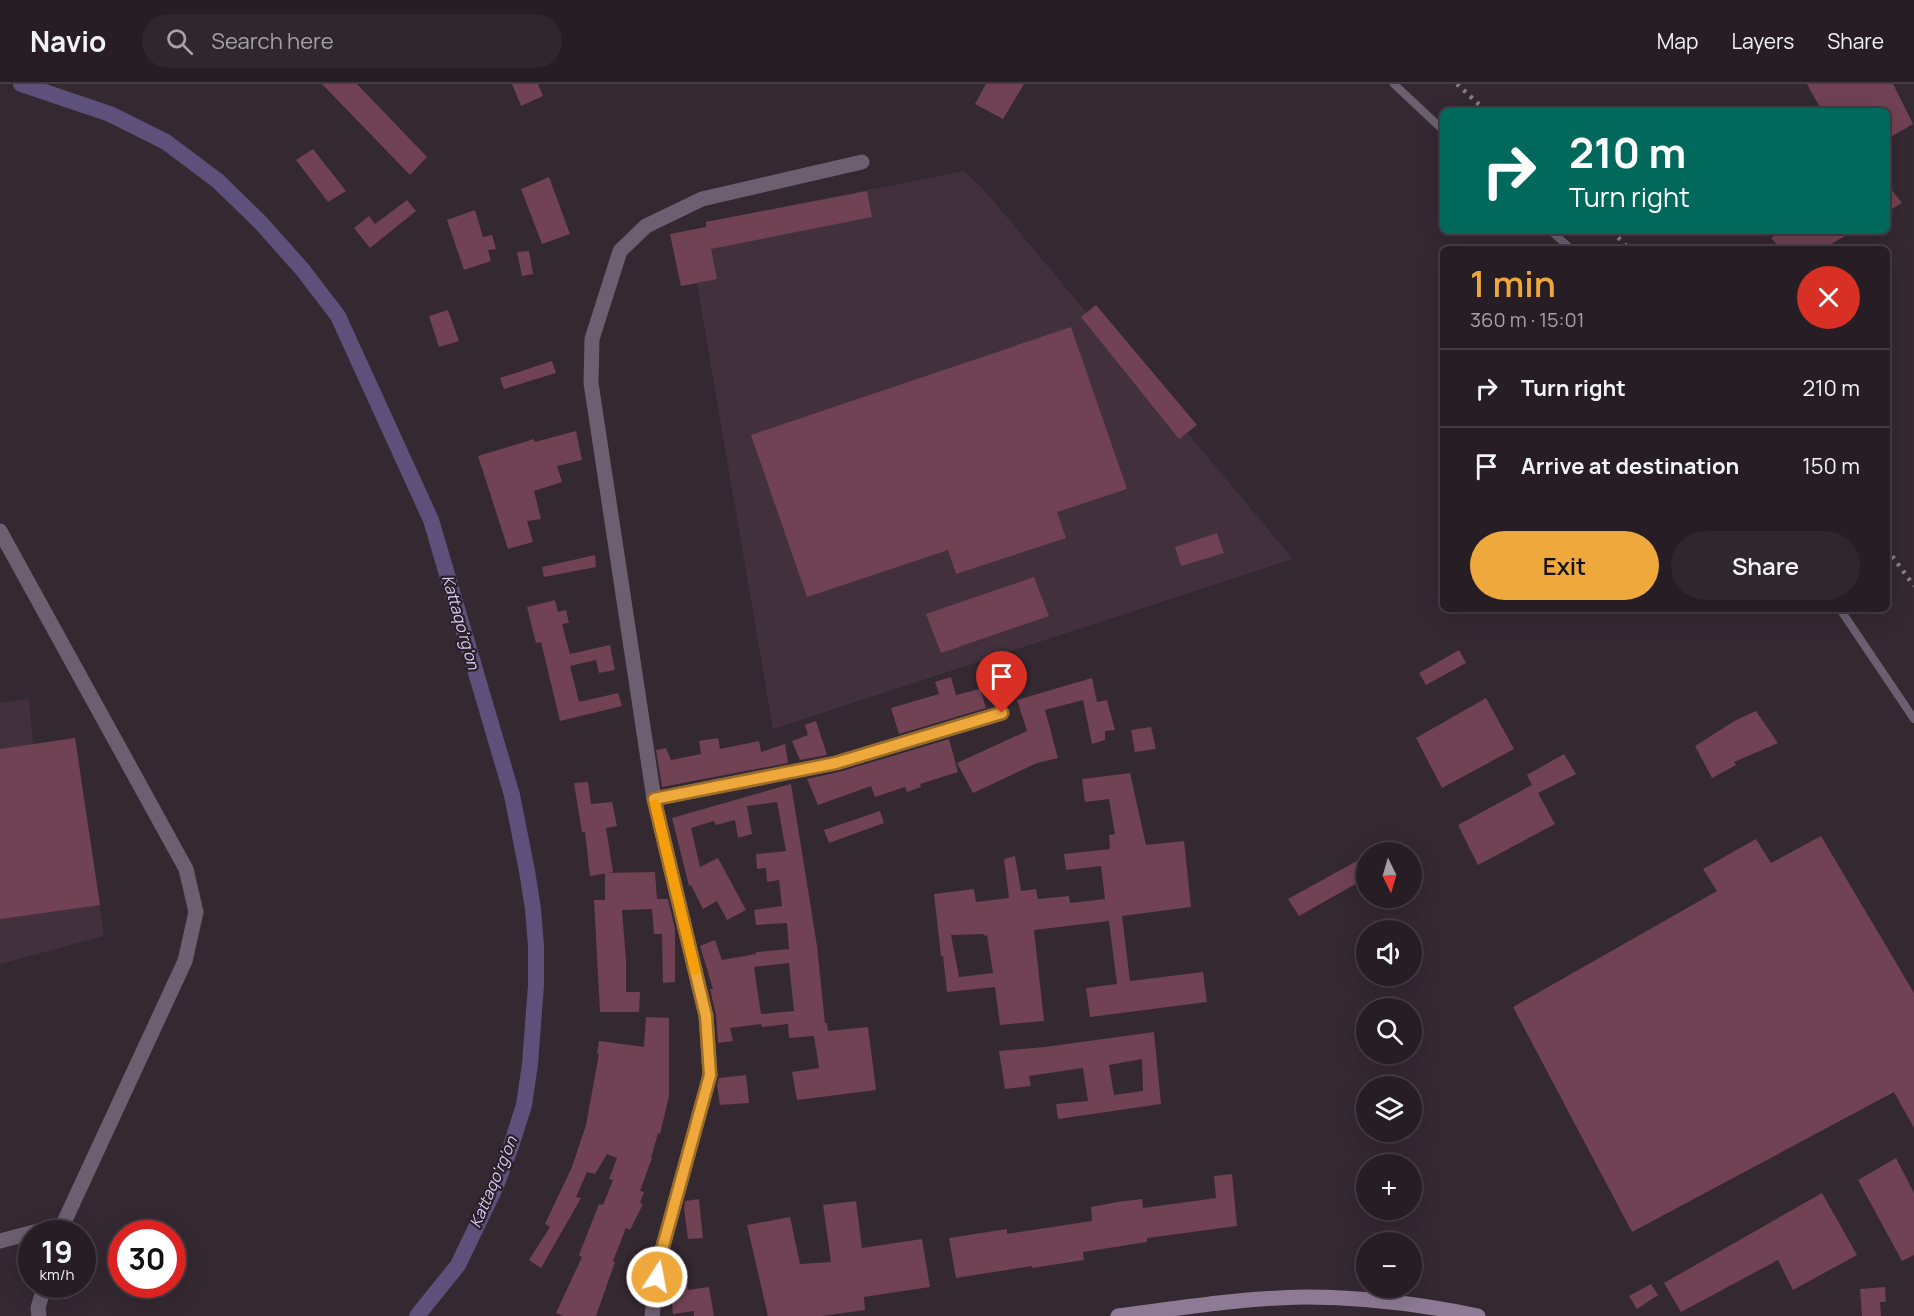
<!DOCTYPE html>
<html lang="en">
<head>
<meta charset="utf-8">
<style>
	:root { --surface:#271e25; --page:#2f272d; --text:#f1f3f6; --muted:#a4a2a7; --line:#433c42; --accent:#eea83c }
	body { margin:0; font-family:Manrope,sans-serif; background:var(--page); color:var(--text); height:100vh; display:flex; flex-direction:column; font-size:22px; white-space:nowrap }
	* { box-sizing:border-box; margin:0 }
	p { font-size:20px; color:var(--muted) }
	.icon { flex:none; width:33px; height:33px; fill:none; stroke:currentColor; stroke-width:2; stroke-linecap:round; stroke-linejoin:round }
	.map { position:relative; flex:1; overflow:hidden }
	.details { position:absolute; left:1440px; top:162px; width:450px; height:366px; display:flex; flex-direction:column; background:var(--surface); border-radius:9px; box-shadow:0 6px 24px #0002,0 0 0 2px var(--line) }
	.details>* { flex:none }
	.top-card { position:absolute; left:1440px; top:24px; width:450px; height:126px; border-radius:9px; box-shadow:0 6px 24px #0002,0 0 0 2px var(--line); background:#00695c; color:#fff; overflow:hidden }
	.needle { width:39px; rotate:175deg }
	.fabs { position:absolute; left:1356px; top:758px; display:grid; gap:12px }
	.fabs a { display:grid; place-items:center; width:66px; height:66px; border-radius:50%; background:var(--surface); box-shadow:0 6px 24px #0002,0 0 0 2px var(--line); font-size:30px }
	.speed { position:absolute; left:18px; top:1136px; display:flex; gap:12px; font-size:30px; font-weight:700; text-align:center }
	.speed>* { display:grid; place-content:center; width:78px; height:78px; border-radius:50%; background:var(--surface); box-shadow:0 6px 24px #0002,0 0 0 2px var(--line); line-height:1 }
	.speed small { font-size:15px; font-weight:400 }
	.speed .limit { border:9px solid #d22; background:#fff; color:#111 }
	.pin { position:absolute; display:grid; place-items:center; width:51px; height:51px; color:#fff; margin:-62px -26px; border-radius:50% 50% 50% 0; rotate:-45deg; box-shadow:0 0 6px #0007 }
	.pin .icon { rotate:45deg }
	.me { position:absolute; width:66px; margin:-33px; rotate:11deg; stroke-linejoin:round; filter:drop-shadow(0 0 4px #0008) }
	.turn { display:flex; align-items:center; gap:21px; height:126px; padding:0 30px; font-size:27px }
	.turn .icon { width:78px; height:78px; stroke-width:2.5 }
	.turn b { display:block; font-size:42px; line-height:51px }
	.round { display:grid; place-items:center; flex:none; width:63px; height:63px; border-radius:32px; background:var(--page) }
	.overview { display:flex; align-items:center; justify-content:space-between; height:102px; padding:0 30px }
	h1 { font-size:36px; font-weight:600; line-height:45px; color:var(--accent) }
	.primary-button { display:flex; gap:12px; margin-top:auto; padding:12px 30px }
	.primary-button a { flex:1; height:69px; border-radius:36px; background:var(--accent); color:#111; font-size:24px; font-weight:600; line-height:69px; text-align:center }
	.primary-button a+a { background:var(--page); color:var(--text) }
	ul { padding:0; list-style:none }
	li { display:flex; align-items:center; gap:18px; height:78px; padding:0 30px; border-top:2px solid var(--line) }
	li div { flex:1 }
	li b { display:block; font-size:22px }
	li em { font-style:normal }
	header { display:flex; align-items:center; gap:36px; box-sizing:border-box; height:84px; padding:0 30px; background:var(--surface); border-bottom:2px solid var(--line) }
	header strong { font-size:28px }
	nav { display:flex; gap:33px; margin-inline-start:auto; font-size:21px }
	.search { width:420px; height:54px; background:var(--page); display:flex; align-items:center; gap:15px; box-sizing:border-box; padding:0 21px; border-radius:33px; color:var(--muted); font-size:22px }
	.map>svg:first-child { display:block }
</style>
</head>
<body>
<header>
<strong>Navio</strong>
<div class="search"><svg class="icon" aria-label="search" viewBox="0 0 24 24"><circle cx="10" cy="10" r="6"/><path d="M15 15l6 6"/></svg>Search here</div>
<nav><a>Map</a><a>Layers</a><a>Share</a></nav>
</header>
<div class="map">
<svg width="1914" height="1232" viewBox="0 0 1914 1232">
	<rect width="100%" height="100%" fill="#342831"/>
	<!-- built -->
	<path fill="#42313d" d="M964,87L984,106L1293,475L773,645L697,200L681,202L670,150L706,143V138Z
		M29,615L33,660L75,654L104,852L0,880V619Z"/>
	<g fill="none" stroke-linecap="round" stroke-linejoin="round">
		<!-- canal -->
		<path stroke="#5d507a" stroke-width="16" d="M21,0L110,30L166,58L218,97L261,139L302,185L338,232L431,436L512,711L527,787L533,825L536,862V901L530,980L524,1021L511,1062L496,1102L458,1181L417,1232"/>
	</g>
	<!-- building -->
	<path fill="#704253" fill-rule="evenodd" d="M322,0H357L427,73L410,91Z
		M512,0H538L543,12L521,22Z
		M986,0H1024L1003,35L975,20Z
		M1807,0H1893L1913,40L1887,55V27H1822Z
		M313,65L346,107L328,118L296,76Z
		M549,93L570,150L542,160L521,105Z
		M1887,100L1902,119L1887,128Z
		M867,107L872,133L711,165L717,195L681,202L670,150L706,143V138Z
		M407,116L416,127L370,164L354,144L369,132L375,140Z
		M475,126L483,153L492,151L496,165L488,166L491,177L464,186L447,136Z
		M1784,147H1853L1823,165H1781L1771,154Z
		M529,167L533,190L522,192L517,168Z
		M1096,221L1197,341L1179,355L1081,233Z
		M448,226L459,257L439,263L429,232Z
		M1071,243L1127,405L1057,428L1066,454L956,490L948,466L807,513L751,351Z
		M552,277L556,289L504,305L500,294Z
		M576,347L582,376L557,382L562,398L534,407L541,435L527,437L533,458L508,465L478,372L534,355L535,358Z
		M1217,449L1224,469L1181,482L1175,463Z
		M595,471L596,483L544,493L542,483Z
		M1034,493L1049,532L941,569L926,530Z
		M555,516L558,528L566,526L569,539L562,540L570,570L610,561L612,572L615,586L599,589L596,576L570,582L579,618L618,609L622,622L560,637L541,558L536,559L527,523Z
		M1459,566L1466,579L1426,601L1419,589Z
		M951,593L956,611L980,605L986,624L899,650L891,624L939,610L935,598Z
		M1092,594L1097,618L1107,616L1115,646L1105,647V656L1092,660L1083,616L1045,626L1058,674L1037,679L973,709L957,679L1027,647L1017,616Z
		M1486,614L1514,665L1442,704L1416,654Z
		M1756,627L1778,659L1734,678L1736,681L1712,694L1695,662L1736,636Z
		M816,637L827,671L800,676L792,657L808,651L805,641Z
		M1151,643L1156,665L1135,668L1131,646Z
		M75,654L100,821L0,835V665Z
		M718,654L720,665L759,657L761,668L785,660L788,679L662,703L656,666L666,664L671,676L701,670L699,657Z
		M949,655L958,688L920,700L921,703L907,708L905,703L875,713L871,702L818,721L807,695L839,688Z
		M1564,670L1576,690L1538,709L1555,740L1478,781L1458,741L1532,701L1527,691Z
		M1130,689L1146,761L1184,757L1191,823L1122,832L1130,897L1203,888L1207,918L1090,933L1086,904L1117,900L1109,837L1034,846L1044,937L1000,941L995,903L947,908L943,872H941L934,810L974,805L976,818L1009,814L1004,775L1015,772L1021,807L1036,805L1038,815L1069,812L1070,819L1105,815L1101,782L1066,786L1064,770L1110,765L1109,751L1115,750L1109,715L1085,718L1082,695ZM984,850V852L987,851L993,889L959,893L951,851Z
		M588,698L591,720L612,718L617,742L606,744L613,788L590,792L585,748H582L574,699Z
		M791,700L817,862L825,939H827L828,947L868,943L876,1006L797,1016L792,988L819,984L814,952L789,954L788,940L762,943L761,940L730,944L733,957L718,959L716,931L710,905H713L700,862L715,856L722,876L756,870V868L789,865L787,839L756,841L754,826L782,822L779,796L767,798L766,784L757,785L756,770L786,767L777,718L747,722L752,750L738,754L735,736L716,741L714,737L691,744L700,783L718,774L746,826L727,836L717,817L703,825L691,801L689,802L672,734ZM789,879L794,927L761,930L754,883Z
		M880,727L884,739L829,759L824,746Z
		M1821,752L1914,909V1044L1894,1008L1632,1148L1513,923L1717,807L1703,785L1756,755L1771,779Z
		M1366,772V794L1299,832L1288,815Z
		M655,788L657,815H668L675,845V898L663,899L662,850H654L652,825L622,826L626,876V908H640L639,928H600L594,816H605V789Z
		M646,933L669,934V1012L660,1050L658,1049L651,1074H652L640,1107L644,1108L640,1119L643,1120L630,1146L626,1144L613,1177L615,1178L596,1232H563L556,1229L582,1173L579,1171L599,1120L603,1121L613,1096L609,1095L617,1074L607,1070L595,1090L587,1088L576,1113L581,1114L541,1184L529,1176L550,1143L545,1140L572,1083L586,1041L599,970L597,969L599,957L644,963Z
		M1154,948L1161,1020L1058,1035L1056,1020L1088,1017L1083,984L1029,992L1031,1002L1005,1005L999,967L1045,963ZM1142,975L1143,1007L1114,1011L1109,981Z
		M746,991L749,1019L720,1021L717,1001L719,994Z
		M1896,1074L1914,1109V1171L1902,1177L1858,1096Z
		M1232,1090L1237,1142L1147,1154V1158L1083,1168L1084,1176L1032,1184V1182L956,1194L949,1154L1007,1145V1150L1092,1137L1091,1123L1117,1118L1142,1115L1143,1124L1216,1114L1214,1092Z
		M1822,1109L1857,1171L1793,1206L1778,1176L1681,1228L1664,1199Z
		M699,1115L703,1154L688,1155L684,1124L685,1117Z
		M856,1117L862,1164L922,1155L930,1203L864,1213L865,1226L822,1232H768L747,1141L790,1133L800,1180L831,1178L823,1121Z
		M685,1186L688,1206L709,1203L714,1232H694V1227L673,1230L669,1187Z
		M1651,1200L1658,1211L1637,1225L1629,1212Z
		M1885,1203L1886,1218H1880L1881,1232H1862L1860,1205Z"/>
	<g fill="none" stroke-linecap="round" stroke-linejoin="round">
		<!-- service -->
		<path stroke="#6b5f70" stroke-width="8" d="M1394,0L1443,46
			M1551,147L1571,165
			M1840,525L1914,635"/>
		<!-- minor -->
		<path stroke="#6b5f70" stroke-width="15" d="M654,715L836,679L1002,629
			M0,1157L61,1141
			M652,1232L660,1173L710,991L706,932L654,715L591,299L592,255L620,167L646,142L702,115L862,78"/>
		<!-- tertiary -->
		<path stroke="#6b5f70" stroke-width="15" d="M0,447L186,785L196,828L185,877L59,1149
			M39,1232L38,1224L45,1200"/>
		<!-- secondary -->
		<path stroke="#8e7a95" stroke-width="15" d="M1118,1232C1180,1224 1243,1214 1305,1213C1364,1213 1421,1220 1478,1232"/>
		<!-- rail -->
		<path stroke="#887e86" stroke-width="4.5" stroke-dasharray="3 6" stroke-linecap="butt" d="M1457,0L1486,27
			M1612,147L1629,165
			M1887,465L1914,502"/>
	</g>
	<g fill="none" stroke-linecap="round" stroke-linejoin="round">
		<!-- route casing -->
		<g stroke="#9b6d27" stroke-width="15">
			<path id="route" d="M657,1193L660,1173L710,991L706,932L654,715L836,679L1002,629"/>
		</g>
		<!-- route -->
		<use href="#route" stroke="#eea83c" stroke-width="10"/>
		<!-- slow -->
		<path stroke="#f59e0b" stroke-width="10" d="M655,720L695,886"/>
	</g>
	<g text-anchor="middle" stroke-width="4.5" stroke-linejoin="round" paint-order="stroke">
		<!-- water labels -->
		<g font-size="16" font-style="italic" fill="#d9cef8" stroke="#2a1e27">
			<text transform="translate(461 538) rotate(74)" y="6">Kattaqo'rg'on</text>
			<text transform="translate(493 1098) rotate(-67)" y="6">Kattaqo'rg'on</text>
		</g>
	</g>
</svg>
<div class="fabs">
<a><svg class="needle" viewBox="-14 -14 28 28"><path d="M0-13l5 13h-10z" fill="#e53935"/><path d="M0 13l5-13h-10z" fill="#a4a2a7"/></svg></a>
<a><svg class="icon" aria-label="sound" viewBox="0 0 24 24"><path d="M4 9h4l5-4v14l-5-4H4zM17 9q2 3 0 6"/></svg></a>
<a><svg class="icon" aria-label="search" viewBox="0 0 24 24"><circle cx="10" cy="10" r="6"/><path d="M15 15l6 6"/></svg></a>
<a><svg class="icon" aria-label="layers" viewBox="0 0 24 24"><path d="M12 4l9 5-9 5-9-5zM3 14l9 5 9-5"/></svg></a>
<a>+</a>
<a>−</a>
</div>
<div class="speed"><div>19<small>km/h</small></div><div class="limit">30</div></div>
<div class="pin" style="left:1002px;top:629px;background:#d93025"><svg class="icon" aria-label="arrive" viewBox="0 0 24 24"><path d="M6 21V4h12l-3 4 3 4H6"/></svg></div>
<svg class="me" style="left:657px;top:1193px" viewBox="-20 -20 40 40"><circle r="17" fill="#eea83c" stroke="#fff" stroke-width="3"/><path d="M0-11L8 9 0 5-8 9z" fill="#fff"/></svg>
<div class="top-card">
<div class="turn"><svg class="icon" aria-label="right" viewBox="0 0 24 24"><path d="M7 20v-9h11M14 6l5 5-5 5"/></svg><div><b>210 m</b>Turn right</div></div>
</div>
<section class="details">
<div class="overview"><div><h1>1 min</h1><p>360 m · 15:01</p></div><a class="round" style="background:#d93025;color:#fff"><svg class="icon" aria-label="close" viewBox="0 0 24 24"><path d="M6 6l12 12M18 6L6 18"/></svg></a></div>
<ul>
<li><svg class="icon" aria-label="right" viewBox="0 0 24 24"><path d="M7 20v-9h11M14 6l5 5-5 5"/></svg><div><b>Turn right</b></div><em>210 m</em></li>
<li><svg class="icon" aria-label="arrive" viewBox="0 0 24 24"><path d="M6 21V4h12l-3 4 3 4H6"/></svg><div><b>Arrive at destination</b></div><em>150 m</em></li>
</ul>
<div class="primary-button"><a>Exit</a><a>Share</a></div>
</section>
</div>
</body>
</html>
